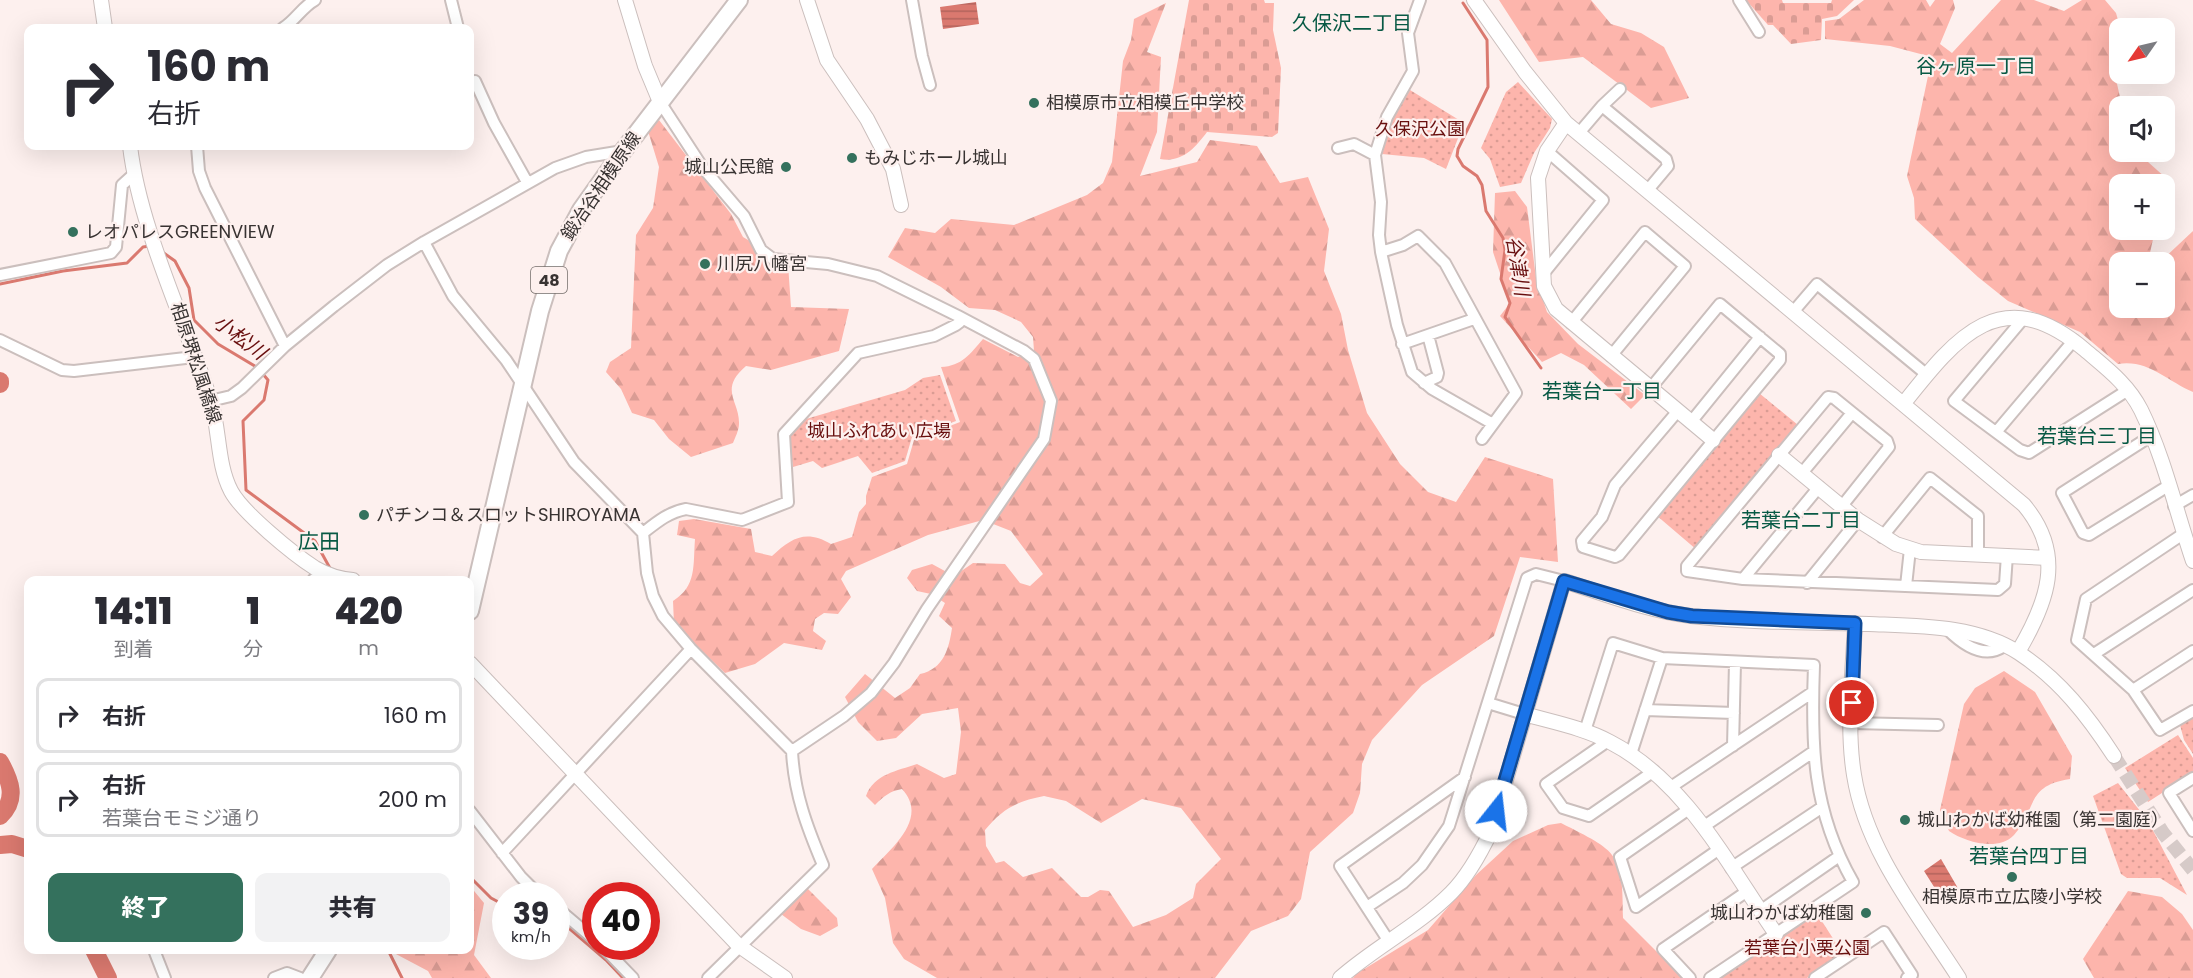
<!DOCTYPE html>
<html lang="ja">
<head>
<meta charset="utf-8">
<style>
	:root { --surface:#fff; --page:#f2f2f3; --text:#2b2b33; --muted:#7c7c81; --line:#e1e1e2; --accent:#34715d }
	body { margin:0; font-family:Poppins,"Noto Sans JP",sans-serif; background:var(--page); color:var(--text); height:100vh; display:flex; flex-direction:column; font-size:22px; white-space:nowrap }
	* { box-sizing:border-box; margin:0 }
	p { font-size:20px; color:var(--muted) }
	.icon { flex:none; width:33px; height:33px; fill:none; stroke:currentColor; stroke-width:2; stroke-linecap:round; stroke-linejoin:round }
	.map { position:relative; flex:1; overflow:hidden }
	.side { position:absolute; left:24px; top:576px; width:450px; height:378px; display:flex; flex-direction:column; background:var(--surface); border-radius:12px; box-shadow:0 6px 24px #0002 }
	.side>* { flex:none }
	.hud { position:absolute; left:24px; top:24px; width:450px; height:126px; border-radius:12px; box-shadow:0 6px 24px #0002; background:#fff; color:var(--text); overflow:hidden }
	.needle { width:39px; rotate:236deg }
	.buttons { position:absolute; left:2109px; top:18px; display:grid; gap:12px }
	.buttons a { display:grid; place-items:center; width:66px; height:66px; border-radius:12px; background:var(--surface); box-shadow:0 6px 24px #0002; font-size:30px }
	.speed { position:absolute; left:492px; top:882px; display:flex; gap:12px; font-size:30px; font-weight:700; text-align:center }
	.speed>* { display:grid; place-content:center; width:78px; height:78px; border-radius:50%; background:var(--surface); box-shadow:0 6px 24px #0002; line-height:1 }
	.speed small { font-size:15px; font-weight:400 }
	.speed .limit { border:9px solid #d22; background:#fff; color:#111 }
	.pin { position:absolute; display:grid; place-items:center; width:51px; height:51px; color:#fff; margin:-26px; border:3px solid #fff; border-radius:50%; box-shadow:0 2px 6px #0007 }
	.me { position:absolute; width:66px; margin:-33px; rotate:16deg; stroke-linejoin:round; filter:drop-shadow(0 0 4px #0008) }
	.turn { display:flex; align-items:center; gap:21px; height:126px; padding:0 24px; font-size:27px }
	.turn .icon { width:78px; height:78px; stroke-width:2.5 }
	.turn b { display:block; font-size:42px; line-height:51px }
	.eta { display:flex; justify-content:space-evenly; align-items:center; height:102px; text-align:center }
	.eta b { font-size:36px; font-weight:800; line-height:42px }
	.cta { display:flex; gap:12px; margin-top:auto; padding:12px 24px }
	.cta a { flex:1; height:69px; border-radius:12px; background:var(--accent); color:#fff; font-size:24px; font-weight:800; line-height:69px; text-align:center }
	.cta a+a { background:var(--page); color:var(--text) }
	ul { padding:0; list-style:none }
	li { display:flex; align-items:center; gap:18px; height:75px; margin:0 12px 9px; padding:0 12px; border:3px solid var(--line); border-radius:12px }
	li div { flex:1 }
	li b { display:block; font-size:22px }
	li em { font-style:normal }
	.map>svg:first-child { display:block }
</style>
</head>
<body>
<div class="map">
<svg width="2193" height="978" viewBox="0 0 2193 978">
	<defs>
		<pattern id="forest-firs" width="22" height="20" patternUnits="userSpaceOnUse" patternTransform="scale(1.5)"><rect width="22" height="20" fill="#fdb5ac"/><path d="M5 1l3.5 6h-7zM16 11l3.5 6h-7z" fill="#da9c94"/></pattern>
		<pattern id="cemetery-stones" width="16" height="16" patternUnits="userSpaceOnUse" patternTransform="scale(1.5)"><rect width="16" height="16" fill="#fdb5ac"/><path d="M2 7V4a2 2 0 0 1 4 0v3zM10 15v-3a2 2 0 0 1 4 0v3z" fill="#da9c94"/></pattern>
		<pattern id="park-dots" width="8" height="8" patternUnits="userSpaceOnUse" patternTransform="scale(1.5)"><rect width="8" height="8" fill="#fdb5ac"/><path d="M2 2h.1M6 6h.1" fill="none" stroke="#da9c94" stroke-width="1.8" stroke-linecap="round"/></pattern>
		<pattern id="water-rules" width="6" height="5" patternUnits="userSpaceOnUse" patternTransform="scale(1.5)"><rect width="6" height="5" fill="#da796f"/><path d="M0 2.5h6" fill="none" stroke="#b2645c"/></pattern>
	</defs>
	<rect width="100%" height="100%" fill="#fdf0ee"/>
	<!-- forest -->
	<path fill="url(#forest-firs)" fill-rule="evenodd" d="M1499,0H1591L1611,24L1641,33L1664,47L1689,98L1651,108L1583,57L1539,62Z
		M1864,0H1926L1930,7L1935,0H1953L1955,8L1940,44L1952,53L2001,0H2034L2064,11L2082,0H2105L2116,13L2120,27L2111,57L2122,106L2120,152H2145L2148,162L2166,178L2164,184H2120V230H2155L2148,262H2120V308H2164V262H2160L2193,231V392C2167,381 2148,359 2118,364L2080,332L2008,301L1978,277L1915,219L1914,198L1907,176L1932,57L1890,46L1825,39V21L1839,19Z
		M1166,3L1147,52L1161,57L1157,132L1140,176L1197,162L1210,140L1257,146L1280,183L1308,177L1329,229L1324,271L1341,314L1348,350L1367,413L1400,464L1428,492L1456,502L1485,457L1553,479L1558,562L1520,557L1494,636L1422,685L1372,740L1362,764L1360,793L1353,813L1310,852L1301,899L1288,916L1251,931L1215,978H937L904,959L893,943L885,898L872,869C892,848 929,818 902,789C890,791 884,796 875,805L866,796C874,774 897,771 917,764L944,778L956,774L961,732L958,708L922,714L896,738L877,741L858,722L845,697L865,674L895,698L910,688L920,674C944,669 949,648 952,628L939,616L945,603L931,594L917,591L907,578L912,570L932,564L954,576L973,563L1005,564L1020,583L1030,586L1043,574L1011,531L983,520L928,535L846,571L841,579L851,597L838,614L824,613L815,619L813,631L826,641L822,650L784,643L755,664L725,673L674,624L673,601C697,586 693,565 695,539L677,535L679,521L694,519L751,529L755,552L772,556C791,538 806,529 831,544L852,537L859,512L866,504V496L872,477L907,464L914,440L960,422L941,367C962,366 970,354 983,339L1018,357L1034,351L1033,337L1021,322L995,310L969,308L941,287L888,257L905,228L935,233L951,219L1014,225L1087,195L1103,183L1112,162L1123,61L1131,40L1134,19ZM1044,796L1066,801L1101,823L1142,799L1181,808L1221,859L1196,884L1193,898L1166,915L1133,927L1109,891L1100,890L1088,897H1081L1052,868L1023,877L1004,861L996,863L986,846L985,830C1002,809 1017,801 1044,796Z
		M659,120L731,214L743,237L788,264L791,307L849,309L839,351L771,370L746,366C718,390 740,401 739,424C739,430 735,438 733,443L691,457L669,439L654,420L632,413L621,389L606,372L610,362L631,348L636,235L653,208L659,167L648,131Z
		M1515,191L1527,207L1536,278L1547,312L1578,344L1645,395L1631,409L1584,365L1561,353L1542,362L1500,316L1510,303L1493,252L1495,193Z
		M2004,671L2035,692L2072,756L2070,779C2025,786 2038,808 2014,835C1998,852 1965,842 1949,831L1940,810L1964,704L1975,688Z
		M1561,823C1618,852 1623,852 1623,918L1683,978H1353L1356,974L1428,930L1476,875L1513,841L1548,825Z
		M470,886L484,903L474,955L491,978H432L428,971L394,953L392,950H470Z
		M806,887L837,918L838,926L820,936L801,929L781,914Z
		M2128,891L2162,897L2182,914L2193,930V978H2094L2083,959Z"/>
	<!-- cemetery -->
	<path fill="url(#cemetery-stones)" d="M1189,0H1264L1265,3H1274L1273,30L1281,68L1278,133L1272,137L1207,132C1195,148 1182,163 1160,159Z
		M1746,0H1782L1783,3H1831L1832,0H1854L1837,16L1822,19L1821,40L1791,44L1773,25H1768Z"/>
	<!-- park -->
	<path fill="url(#park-dots)" d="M1518,82L1552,119L1550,128L1534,153L1521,183L1500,187L1490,159L1481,148L1506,92Z
		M1410,90L1464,123L1446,169L1424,158L1382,154L1393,119Z
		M940,375L956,421L912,437L905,461L872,473L858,456L822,468L813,461L793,467L788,436L806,419L905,390L923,378Z
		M1759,393L1798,425L1697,550L1656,515Z
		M2193,717V754L2184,740L2180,725Z
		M2178,735L2193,758V773L2148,802L2125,768Z
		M2118,783L2148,821L2187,895L2160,878H2127L2121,874L2093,796Z
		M1816,912L1843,954L1807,978H1719Z"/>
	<!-- water -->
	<path fill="url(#water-rules)" d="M976,2L979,24L943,29L940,7Z
		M1941,859L1959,890L1943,901L1924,871Z"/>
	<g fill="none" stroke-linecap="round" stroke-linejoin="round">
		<!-- stream -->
		<path stroke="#da796f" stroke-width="3" d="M1463,3L1487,40L1488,87L1458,149L1457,156L1463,166L1477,176L1482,185L1486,211L1503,238L1505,250L1501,279L1510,303L1505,317L1541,368
			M161,251L175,261L189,288L194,320L218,344L258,368
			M0,284L63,271L127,263L143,247L150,246
			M262,373L268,380L264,400L243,421L246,490L315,541L331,570
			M470,877L491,898L506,906
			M556,917L606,960L623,978
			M388,950L402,978"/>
		<!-- river -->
		<path stroke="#da796f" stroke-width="18" d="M0,381V384
			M0,762C10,780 18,799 0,816
			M0,845L12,844L28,849
			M94,950L108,978"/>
		<!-- tertiary-tunnel -->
		<path stroke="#d6cac8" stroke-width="14" stroke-dasharray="14 7" stroke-linecap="butt" d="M2114,756L2163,833L2193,870"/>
		<!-- minor casing -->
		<g stroke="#cbbfbd" stroke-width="14">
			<path id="minor" d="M451,0L458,28
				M912,0L922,56L930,85
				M1420,0L1408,33L1413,71L1387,117L1375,155L1381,202L1379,235L1381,252L1397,325L1412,372L1432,389L1493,424
				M1739,0L1759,32
				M283,28C296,20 302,7 315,0
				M475,81L494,123L527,182
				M660,102L703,168L744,216L761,250L773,259L828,264L877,276L958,316L1024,351L1034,359L1051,401L1044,439L927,609L894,663L871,693L844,716L792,751
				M1602,106L1620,89
				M1579,133L1602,106L1666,159L1668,166L1647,191
				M197,146L199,171L205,188L285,346
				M1338,148L1354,144L1375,155
				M424,242L453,296L506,360L574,462L643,533L647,573L653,596L663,616L691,649L792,751C794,793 807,827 823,865L708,978
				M1381,252L1403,245L1418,236L1445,263L1516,393L1482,439
				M1543,274L1603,200L1547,151
				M0,275L111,253L116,247L122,185L133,175
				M1793,312L1817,284L1926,374
				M2023,319L1954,401L2020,450L2029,453L2128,390
				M1571,323L1645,232L1685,266L1611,356
				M0,340L62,370L74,371L194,357
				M1402,344L1474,319
				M1424,383L1437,377L1438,373L1428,335
				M1650,389L1720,304L1780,354V360L1619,555L1615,557L1583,547L1582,541L1602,517L1615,485L1677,412
				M210,401L231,396L242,388L285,346L334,306L387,265L424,242L555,168L586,157L623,151
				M1691,422L1760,337
				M1997,431L2074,340
				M2151,436L2062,493L2083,533L2089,535L2168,486
				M1802,473L1852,413
				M1842,506L1889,447L1887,441L1834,398L1828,397L1687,566V571L1743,579L1998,590L2005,584L2007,555
				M2174,506L2193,495
				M643,533C657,522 669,512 686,509L742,520L788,502L784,434L858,353L934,336L956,325L960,322L958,316
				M2183,534L2086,599L2077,640L2133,690L2160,730L2193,711
				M1882,537L1930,478L1978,516V554
				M1743,579L1819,487
				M313,580L314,579
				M1807,583L1858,520
				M1906,586L1910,549
				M1947,629C1962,644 1984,660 2004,646
				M2094,654L2193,590
				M2133,690L2193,651
				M1488,703L1524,714
				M1645,710L1734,713
				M1852,723L1938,725
				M1585,731L1613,643L1662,658L1814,665C1811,746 1812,810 1853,882L1710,978
				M1608,741L1546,784L1563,808L1589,816L1654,771
				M1733,746L1735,663
				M1631,754L1662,658
				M2193,778L2169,793L2193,831
				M1671,787L1813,692
				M1689,809L1620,857L1636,907L1718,850
				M470,811L521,877L540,896
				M1703,827L1813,752
				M502,853L691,649
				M1731,868L1821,808
				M556,907L596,941
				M1367,907L1403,883L1422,865L1449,826L1527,578L1536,574L1564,581
				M1760,911L1838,857
				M1388,940L1340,866L1465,777
				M602,946L633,978
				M154,950L165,978
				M274,978L287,973L300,978
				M1690,978L1663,949L1746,892
				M1815,978L1884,932L1912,975L1907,978"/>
		</g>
		<!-- tertiary casing -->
		<g stroke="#cbbfbd" stroke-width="16">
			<path id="tertiary" d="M101,0L105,28
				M625,0L645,66L660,102
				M807,0L827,60L867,119L893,169L901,205
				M1474,0L1525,72L1566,123L2024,505C2066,555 2047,603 2018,652
				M1566,123L1547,151L1538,178L1544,286L1556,309L1713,440
				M130,146C140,230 185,320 211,402C220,431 217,464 231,491C242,512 293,554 315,568C327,575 340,579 353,580
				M1904,403C1957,336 2002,280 2085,350C2106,368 2128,384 2141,410C2164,457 2176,511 2193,561
				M1779,455L1858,520L1896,544L1921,552L2048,558
				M1855,623C1853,673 1846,726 1854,775C1866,851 1918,914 1959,978
				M470,663L738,945L785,978
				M1524,714C1552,722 1584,728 1610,742C1687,782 1728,865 1776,934
				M1340,978C1375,947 1418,926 1451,893C1468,876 1481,852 1491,831L1564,581C1605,594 1648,611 1691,616C1749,623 1810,622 1869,624C1918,626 1976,625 2019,653C2060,680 2088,716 2114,756"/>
		</g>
		<!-- primary casing -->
		<g stroke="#cbbfbd" stroke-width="20">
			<path id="primary" d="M470,611L540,311L559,251L581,210L623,151L739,0
				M310,978L328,950"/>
		</g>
		<!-- minor -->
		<use href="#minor" stroke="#fff" stroke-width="10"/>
		<!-- tertiary -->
		<use href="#tertiary" stroke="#fff" stroke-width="14"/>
		<!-- primary -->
		<use href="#primary" stroke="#fff" stroke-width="16"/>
	</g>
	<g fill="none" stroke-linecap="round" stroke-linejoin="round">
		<!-- route casing -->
		<g stroke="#114b97" stroke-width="15">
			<path id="route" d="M1496,811L1564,581L1668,612L1692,616L1855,623L1852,703"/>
		</g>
		<!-- route -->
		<use href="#route" stroke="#1a73e8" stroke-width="10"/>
	</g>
	<!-- markers -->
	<g fill="#34715d" stroke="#fdf0ee" stroke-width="2">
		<circle cx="1034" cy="103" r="6"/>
		<circle cx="852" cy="158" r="6"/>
		<circle cx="786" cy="167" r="6"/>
		<circle cx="73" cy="232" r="6"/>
		<circle cx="705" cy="264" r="6"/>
		<circle cx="364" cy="515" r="6"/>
		<circle cx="1905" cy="820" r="6"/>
		<circle cx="2012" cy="877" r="6"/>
		<circle cx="1866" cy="913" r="6"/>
	</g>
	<g text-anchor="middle" stroke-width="4.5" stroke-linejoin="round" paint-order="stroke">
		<!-- shield labels -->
		<rect fill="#fdf0ee" stroke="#736c6a" stroke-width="1.5" x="531" y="267" width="36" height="26" rx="4.5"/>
		<g font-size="16" font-weight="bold" fill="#383332">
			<text x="549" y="286">48</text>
		</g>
		<!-- poi labels -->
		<g font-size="18" fill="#383332" stroke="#fdf0ee" text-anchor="start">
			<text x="1046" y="109">相模原市立相模丘中学校</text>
			<text x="864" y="164">もみじホール城山</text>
			<text x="774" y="173" text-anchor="end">城山公民館</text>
			<text x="85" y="238">レオパレスGREENVIEW</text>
			<text x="717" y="270">川尻八幡宮</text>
			<text x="376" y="521">パチンコ＆スロットSHIROYAMA</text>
			<text x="1917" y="826">城山わかば幼稚園（第二園庭）</text>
			<text x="2012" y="903" text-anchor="middle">相模原市立広陵小学校</text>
			<text x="1854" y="919" text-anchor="end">城山わかば幼稚園</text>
		</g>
		<!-- park labels -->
		<g font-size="18" fill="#69100f" stroke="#fdf0ee">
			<text x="1420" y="135">久保沢公園</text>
			<text x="879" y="437">城山ふれあい広場</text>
			<text x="1807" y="954">若葉台小栗公園</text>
		</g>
		<!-- street labels -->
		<g font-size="18" fill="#383332" stroke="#fdf0ee">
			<text transform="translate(601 186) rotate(-56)" y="6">鍛冶谷相模原線</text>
			<text transform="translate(196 363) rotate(72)" y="6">相原堺松風橋線</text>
		</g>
		<!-- neighbourhood labels -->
		<g font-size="20" fill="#075944" stroke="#fdf0ee">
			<text x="1352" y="30">久保沢二丁目</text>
			<text x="1976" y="73">谷ヶ原一丁目</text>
			<text x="1602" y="398">若葉台一丁目</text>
			<text x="2097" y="443">若葉台三丁目</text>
			<text x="1801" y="527">若葉台二丁目</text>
			<text x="2029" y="863">若葉台四丁目</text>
		</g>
		<!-- water labels -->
		<g font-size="20" font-style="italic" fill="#680e0e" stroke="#fdf0ee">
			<text transform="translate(1518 266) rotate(81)" y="7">谷津川</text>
			<text transform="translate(240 337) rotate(37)" y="7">小松川</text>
		</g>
		<!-- quarter labels -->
		<g font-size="21" fill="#075944" stroke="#fdf0ee">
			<text x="319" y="549">広田</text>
		</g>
	</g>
</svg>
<div class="buttons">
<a><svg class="needle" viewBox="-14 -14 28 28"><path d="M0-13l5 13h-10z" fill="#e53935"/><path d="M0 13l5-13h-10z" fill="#7c7c81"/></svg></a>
<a><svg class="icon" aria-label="sound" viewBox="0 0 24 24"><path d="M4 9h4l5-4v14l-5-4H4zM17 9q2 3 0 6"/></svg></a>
<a>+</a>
<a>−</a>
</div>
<div class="speed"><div>39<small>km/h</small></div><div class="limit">40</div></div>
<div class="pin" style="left:1852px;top:703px;background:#d93025"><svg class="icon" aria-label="arrive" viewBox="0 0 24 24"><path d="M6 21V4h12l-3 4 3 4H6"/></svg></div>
<svg class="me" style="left:1496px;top:811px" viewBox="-20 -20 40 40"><circle r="19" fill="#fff"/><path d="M0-13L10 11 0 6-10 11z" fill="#1a73e8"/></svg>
<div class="hud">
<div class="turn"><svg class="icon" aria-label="right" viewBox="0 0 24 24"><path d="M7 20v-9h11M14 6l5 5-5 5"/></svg><div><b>160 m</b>右折</div></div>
</div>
<section class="side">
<div class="eta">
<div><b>14:11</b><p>到着</p></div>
<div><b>1</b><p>分</p></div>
<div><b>420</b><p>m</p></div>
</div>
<ul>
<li><svg class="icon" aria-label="right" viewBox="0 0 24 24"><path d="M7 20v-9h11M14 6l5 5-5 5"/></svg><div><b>右折</b></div><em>160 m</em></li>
<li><svg class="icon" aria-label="right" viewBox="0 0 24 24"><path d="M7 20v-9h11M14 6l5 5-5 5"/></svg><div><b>右折</b><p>若葉台モミジ通り</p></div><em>200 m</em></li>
</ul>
<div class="cta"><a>終了</a><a>共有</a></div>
</section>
</div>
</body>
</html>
